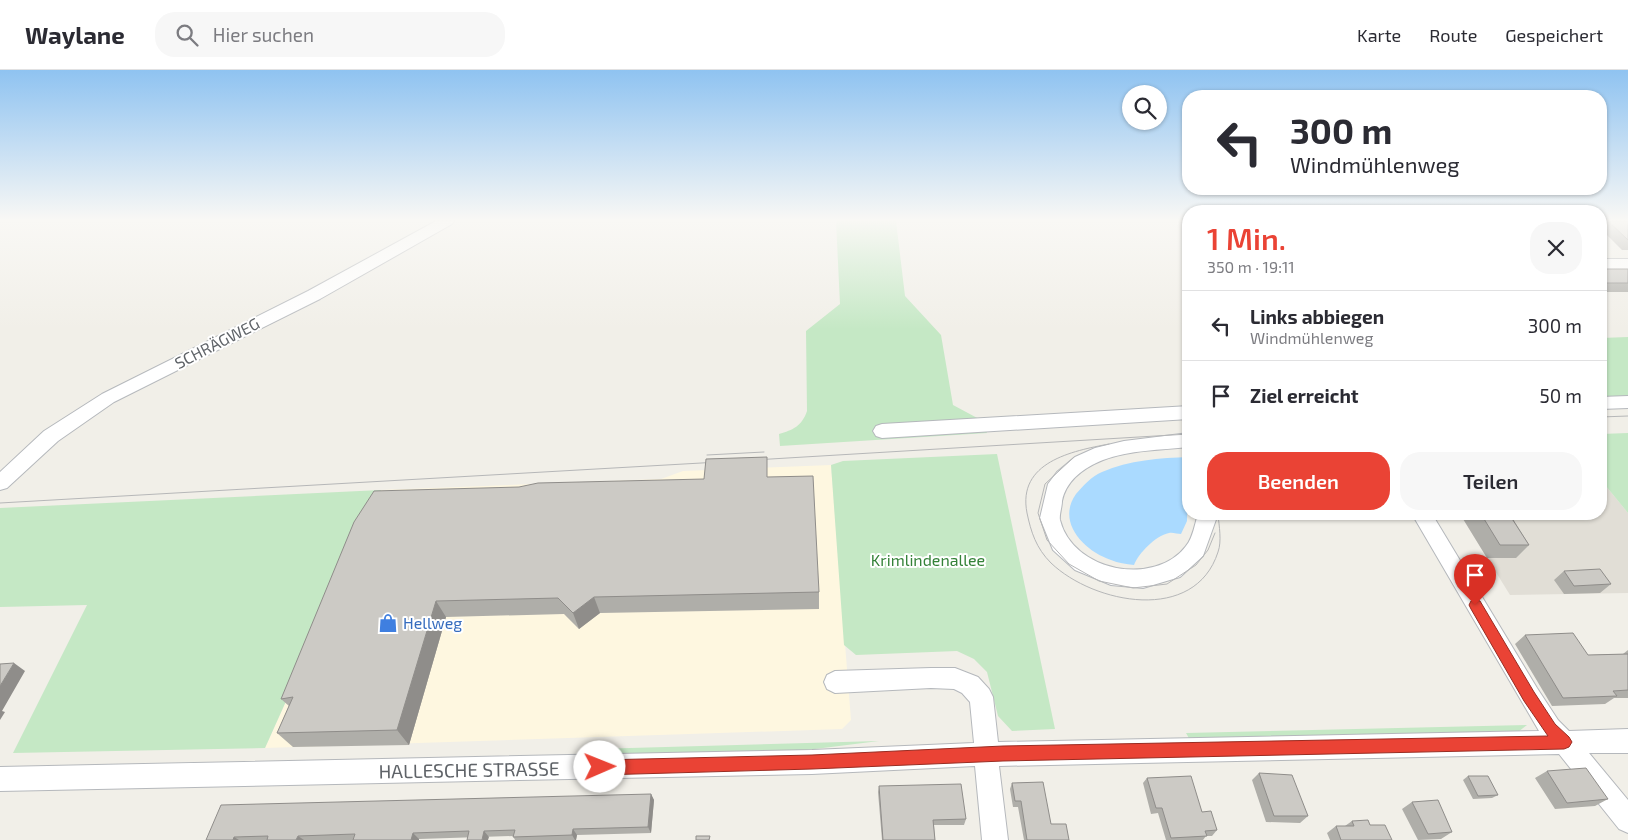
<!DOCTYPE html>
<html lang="de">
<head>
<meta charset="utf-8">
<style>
	:root { --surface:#fff; --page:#f7f7f7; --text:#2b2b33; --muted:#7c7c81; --line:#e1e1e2; --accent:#ea4335 }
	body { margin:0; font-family:"Exo 2",sans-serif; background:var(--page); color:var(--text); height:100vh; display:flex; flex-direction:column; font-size:19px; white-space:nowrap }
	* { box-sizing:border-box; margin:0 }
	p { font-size:16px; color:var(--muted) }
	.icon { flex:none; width:28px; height:28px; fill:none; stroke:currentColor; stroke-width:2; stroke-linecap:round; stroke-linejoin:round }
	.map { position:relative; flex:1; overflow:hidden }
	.side { position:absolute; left:1182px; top:135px; width:425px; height:315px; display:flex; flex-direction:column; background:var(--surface); border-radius:20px; box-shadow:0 1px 4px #0004 }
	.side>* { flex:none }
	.guide { position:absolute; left:1182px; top:20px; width:425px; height:105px; border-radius:20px; box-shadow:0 1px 4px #0004; background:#fff; color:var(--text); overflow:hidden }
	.fabs { position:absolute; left:1122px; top:15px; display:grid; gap:10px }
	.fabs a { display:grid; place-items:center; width:45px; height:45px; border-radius:50%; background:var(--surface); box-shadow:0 1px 4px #0004; font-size:25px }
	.pin { position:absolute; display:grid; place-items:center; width:42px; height:42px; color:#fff; margin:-51px -21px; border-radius:50% 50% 50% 0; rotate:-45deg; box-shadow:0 0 5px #0007 }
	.pin .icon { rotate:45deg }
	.me { position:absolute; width:55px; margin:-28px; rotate:89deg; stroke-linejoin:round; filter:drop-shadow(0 0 4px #0008) }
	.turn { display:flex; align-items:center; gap:18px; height:105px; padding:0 25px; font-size:22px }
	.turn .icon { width:65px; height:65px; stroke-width:2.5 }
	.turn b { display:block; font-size:35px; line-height:42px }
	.round { display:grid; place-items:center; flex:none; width:52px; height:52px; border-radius:20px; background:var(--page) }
	.overview { display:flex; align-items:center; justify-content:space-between; height:85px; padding:0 25px }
	h1 { font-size:30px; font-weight:600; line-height:38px; color:var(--accent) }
	.primary-button { display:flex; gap:10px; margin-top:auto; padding:10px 25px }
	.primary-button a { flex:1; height:58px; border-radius:20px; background:var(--accent); color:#fff; font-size:20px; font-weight:600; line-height:58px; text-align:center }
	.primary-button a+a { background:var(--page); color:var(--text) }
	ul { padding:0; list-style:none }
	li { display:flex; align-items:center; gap:15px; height:70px; padding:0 25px; border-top:1px solid var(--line) }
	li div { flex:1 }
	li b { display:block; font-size:19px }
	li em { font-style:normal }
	header { display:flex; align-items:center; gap:30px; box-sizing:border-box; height:70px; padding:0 25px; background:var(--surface); border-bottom:1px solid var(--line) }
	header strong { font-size:24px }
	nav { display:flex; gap:28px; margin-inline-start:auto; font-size:18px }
	.search { width:350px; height:45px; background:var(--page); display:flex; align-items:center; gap:12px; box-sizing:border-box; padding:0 18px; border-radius:20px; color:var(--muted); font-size:19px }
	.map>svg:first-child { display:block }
</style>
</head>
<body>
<header>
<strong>Waylane</strong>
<div class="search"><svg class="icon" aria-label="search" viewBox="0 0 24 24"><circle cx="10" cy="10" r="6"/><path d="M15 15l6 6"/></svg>Hier suchen</div>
<nav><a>Karte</a><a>Route</a><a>Gespeichert</a></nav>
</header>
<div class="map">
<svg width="1628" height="770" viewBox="0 0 1628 770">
	<rect width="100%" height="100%" fill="#f1efe8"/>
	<!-- commercial -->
	<path fill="#fef7e0" d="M831,395L851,650L842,659L265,678L381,420L661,409L683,401Z"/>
	<!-- education -->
	<path fill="#e1ded6" d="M1601,410L1628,443V523L1510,525L1460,444H1601Z"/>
	<!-- green -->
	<path fill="#c5e8c5" d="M836,151H896L905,226L941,265L953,335L981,350L987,363L780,376L779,364C793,360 802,356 807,341L806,261L840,234Z
		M1628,267V330H1601V268Z
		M1628,363V443L1601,410V364Z
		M997,384L1055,659L1012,661L998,646L987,602L974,589L957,581L856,585L844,575L831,395L843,391Z
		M381,420L265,678L13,683L87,535L0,537V438Z
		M1527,655L1518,662L1190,670L1186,663Z
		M879,671L799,681L594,686V679Z"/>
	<!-- water -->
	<path fill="#aadaff" d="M1189,387L1187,451L1181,464C1178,464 1172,462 1169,463C1155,466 1139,483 1134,495C1126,494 1118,493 1111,490C1084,481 1056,452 1076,424C1083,416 1092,406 1102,402C1129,390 1160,388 1189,387Z"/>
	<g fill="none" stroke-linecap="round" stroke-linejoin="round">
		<!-- minor casing -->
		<g stroke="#b5b8bc" stroke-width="2">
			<path id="minor" d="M436,151H454L452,154L320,229L114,332L58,371L7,418L0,420V402L44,361L102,324L308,221Z
				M1601,189H1628V199H1601Z
				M1628,326V338L1601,339V327Z
				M1189,336V349L882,368L876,366L873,361L876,356L882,354Z
				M1189,363V377C1161,380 1129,380 1103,390C1083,398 1066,411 1062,431C1062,437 1059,445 1060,450C1073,502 1155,517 1186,476C1193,468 1195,453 1198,444H1218L1203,486L1180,507L1143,518L1111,515L1075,500L1053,480L1040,448L1048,414L1057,402L1075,387L1095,378L1124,371Z
				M1412,444H1432L1537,618L1558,650L1569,661L1628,659V683H1589L1628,730V763L1619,759L1559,684L999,696L1008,770H982L975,696L812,704L0,721V697L812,680L974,673L970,632L962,623L954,619L931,618L835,623L827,619L824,612L827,605L835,601L931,598H955L978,607L989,619L993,627L998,672L1539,661Z"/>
		</g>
		<!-- minor -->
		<use href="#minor" fill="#fff" fill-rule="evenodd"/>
		<!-- tram -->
		<path stroke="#b6b7b8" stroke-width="1" d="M1601,347L1628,346
			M1109,374C1072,381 1017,392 1027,443C1031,462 1036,478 1051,493C1094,534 1195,554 1218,482C1222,471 1219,456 1218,444
			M707,385L764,382
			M1074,387L1045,414L1038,443L1047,470L1069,494L1099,511L1133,518L1167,514L1196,495L1208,480L1215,463
			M754,390L1189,364
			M0,433L719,392"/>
	</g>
	<!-- wall -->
	<path fill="#afaea9" d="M1601,151H1628V180H1622L1601,159Z
		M1601,199H1628V222H1601Z
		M768,407L819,522V539L600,543L579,559L564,544L446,547L409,675L293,677L277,663L289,636L281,629L519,417Z
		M1460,444H1510L1529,475L1516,488H1487Z
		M1564,501L1611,514L1600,523L1564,524L1554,510Z
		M1525,565L1588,585L1623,584L1628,580V628H1614L1605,634L1552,636L1515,574Z
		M1547,701L1608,729L1595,736L1555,739L1535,708Z
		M1259,703L1308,746L1300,753L1266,752L1252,710Z
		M1468,706L1498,725L1492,728L1473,729L1463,710Z
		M1147,708L1202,742L1217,760L1212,766H1206L1203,770H1166L1158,743L1151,744L1143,713Z
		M1012,713L1051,754L1069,770H1024L1018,737H1013L1010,719Z
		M879,716L966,749L964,755H934L935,770H882L878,722Z
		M651,724L654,730L651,763L577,765L576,770H515L513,766L419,769V770H206Z
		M1412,732L1452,762L1441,769L1418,770L1402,739Z
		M1352,751L1370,755L1392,770H1330L1327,763L1336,756H1345Z"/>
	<!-- shaded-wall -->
	<path fill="#8f8d8a" d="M594,527L600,543L579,559L573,543Z
		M436,531L446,547L409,675L397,660Z
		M14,593L25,601L2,641L5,642L0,650V616Z
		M651,724L654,730L651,763L648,757Z
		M573,759L577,765L576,770H575L572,765Z
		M484,761L489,767L488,770H482Z
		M413,763L419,769V770H411Z
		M298,766L304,770H296Z
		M234,767L239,770H233Z"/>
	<!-- building -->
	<path fill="#cccac5" stroke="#8f8d8a" d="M1608,151H1628V170Z
		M1601,199H1628V213H1601Z
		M767,387V407L813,406L819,522L594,527L573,543L558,528L436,531L397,660L277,663L293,627L281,629L354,452L374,421L519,417L538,413L704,409L706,389Z
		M1481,444H1509L1529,475H1500Z
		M1600,499L1611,514L1574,516L1564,501Z
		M1573,563L1588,585L1628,584V620L1613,621L1617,626L1563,628L1525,565Z
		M14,593L0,616V594Z
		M1586,698L1608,729L1567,733L1547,701Z
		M1259,703L1292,705L1308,746H1274Z
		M1191,706L1202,742L1211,741L1217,760L1205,761L1207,766L1171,768L1162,738H1156L1147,708Z
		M1468,706H1488L1498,725L1478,726Z
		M1043,712L1051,754H1066L1069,770H1027L1021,731H1015L1012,713Z
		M961,714L966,749L933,750L935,770H883L879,716Z
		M651,724L648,757L573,759L572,765L513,767L515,760L484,761L482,770H467L469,761L413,763L411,770H353L355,764L298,766L296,770H267L268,766L234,767L233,770H206L221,735Z
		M1438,730L1452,762L1428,764L1412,732Z
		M1368,750L1370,755H1385L1392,770H1341L1336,756H1354L1352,751Z
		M696,766H710L709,770H696Z"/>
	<!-- sky -->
	<linearGradient id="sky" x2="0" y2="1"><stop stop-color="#8fc3f1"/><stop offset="0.58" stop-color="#f9f8f5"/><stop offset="1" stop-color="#f9f8f5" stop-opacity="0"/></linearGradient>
	<rect width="1628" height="259" fill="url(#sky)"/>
	<!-- route -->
	<path fill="#ea4335" stroke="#982c22" d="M1475,529L1480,531L1534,622L1555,654L1569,667L1572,672L1569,677L1564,679L1003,691L812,699L600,705L594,702L592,697L594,692L600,690L812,685L1003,676L1548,666L1524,631L1471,539L1469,535L1471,531Z"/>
	<!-- icons -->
	<defs>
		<g id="shop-bare" transform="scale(1.5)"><path d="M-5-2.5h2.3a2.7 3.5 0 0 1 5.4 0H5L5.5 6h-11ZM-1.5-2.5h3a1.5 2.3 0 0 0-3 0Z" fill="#3f7fe0" stroke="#fff" stroke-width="2.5" paint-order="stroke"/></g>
	</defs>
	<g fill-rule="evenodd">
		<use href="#shop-bare" x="388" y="553"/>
	</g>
	<g text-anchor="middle" stroke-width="4" stroke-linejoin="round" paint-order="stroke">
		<!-- street labels -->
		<g font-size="16" fill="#5f6368" stroke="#fff">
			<text transform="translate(217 273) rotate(-27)" y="6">SCHRÄGWEG</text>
		</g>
		<!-- park labels -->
		<g font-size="16" fill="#348238" stroke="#fff">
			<text x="928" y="496">Krimlindenallee</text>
		</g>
		<!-- shop labels -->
		<g font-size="16" fill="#366cbe" stroke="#fff" text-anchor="start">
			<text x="403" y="559">Hellweg</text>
		</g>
		<!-- near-street labels -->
		<g font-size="19" fill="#5f6368" stroke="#fff">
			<text transform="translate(469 700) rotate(-1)" y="7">HALLESCHE STRASSE</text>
		</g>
	</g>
</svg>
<div class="fabs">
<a><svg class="icon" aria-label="search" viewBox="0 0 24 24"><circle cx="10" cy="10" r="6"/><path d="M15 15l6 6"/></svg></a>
</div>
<div class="pin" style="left:1475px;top:535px;background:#d93025"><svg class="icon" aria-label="arrive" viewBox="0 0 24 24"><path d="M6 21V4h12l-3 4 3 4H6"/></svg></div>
<svg class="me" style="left:600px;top:697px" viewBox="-20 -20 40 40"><circle r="19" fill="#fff"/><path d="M0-13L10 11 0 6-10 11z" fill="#ea4335"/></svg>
<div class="guide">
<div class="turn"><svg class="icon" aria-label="left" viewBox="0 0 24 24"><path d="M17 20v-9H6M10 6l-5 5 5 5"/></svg><div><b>300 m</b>Windmühlenweg</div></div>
</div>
<section class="side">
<div class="overview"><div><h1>1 Min.</h1><p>350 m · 19:11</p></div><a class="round"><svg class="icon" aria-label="close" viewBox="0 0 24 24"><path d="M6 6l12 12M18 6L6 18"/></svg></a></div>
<ul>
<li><svg class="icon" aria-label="left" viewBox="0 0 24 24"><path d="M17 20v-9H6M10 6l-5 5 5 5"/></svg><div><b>Links abbiegen</b><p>Windmühlenweg</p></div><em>300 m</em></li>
<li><svg class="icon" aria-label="arrive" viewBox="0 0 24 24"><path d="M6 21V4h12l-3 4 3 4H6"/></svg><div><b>Ziel erreicht</b></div><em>50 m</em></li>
</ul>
<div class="primary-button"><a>Beenden</a><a>Teilen</a></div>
</section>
</div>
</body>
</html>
